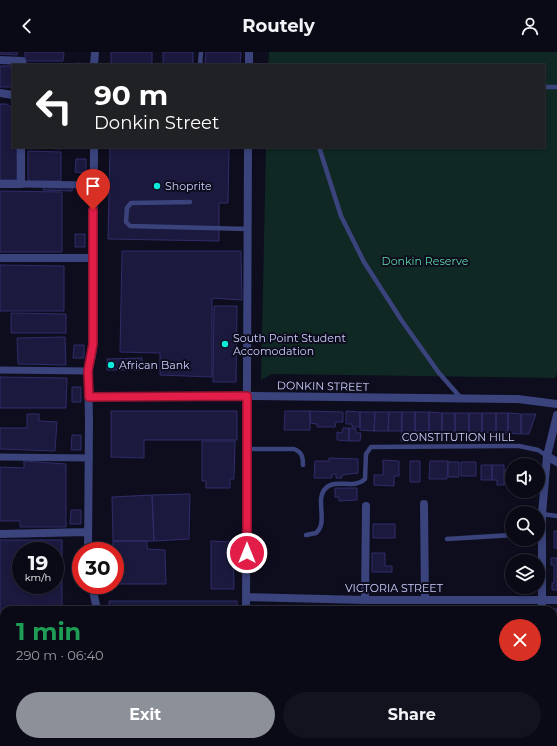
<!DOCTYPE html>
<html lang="en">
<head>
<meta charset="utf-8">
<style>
	:root { --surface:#0a0a16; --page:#13131f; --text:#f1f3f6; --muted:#999aa1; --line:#2a2b35; --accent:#8c9099 }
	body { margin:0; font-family:Montserrat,sans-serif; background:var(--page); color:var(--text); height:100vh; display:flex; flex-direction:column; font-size:15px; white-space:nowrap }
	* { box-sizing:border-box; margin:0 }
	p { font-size:13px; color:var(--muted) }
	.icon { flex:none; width:22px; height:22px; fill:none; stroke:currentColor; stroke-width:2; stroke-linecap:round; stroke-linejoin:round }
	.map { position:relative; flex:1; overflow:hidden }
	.drawer { position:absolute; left:0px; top:554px; width:557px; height:140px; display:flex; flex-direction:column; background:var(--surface); border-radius:12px 12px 0 0; box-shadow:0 2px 6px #0003,0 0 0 1px var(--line) }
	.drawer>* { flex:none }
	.hud { position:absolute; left:12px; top:12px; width:533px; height:84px; border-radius:0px; box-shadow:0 2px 6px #0003,0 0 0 1px var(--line); background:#202124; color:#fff; overflow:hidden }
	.controls { position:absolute; left:505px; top:406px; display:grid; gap:8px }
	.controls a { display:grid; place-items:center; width:40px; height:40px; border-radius:50%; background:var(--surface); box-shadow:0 2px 6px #0003,0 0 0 1px var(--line); font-size:20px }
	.speed { position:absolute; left:12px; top:490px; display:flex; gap:8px; font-size:20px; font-weight:700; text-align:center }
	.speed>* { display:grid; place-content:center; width:52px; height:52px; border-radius:50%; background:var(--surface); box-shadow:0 2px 6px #0003,0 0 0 1px var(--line); line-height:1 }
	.speed small { font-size:10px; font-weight:400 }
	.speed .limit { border:6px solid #d22; background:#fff; color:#111 }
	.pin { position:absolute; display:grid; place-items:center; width:34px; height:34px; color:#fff; margin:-41px -17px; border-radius:50% 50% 50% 0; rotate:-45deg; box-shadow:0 0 4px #0007 }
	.pin .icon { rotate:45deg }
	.me { position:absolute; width:44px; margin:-22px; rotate:0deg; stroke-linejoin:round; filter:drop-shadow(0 0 3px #0008) }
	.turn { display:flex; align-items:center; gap:14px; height:84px; padding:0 16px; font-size:18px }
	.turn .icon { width:52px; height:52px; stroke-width:2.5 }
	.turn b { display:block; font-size:28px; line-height:34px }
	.round { display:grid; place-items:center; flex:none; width:42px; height:42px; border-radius:21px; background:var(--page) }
	.headline { display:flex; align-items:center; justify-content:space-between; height:68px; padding:0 16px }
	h1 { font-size:24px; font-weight:700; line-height:30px; color:#1e9e55 }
	.cta { display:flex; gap:8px; margin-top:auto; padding:8px 16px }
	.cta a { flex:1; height:46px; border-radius:24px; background:var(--accent); color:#fff; font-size:16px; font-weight:700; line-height:46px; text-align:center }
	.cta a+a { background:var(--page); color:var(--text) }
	header { display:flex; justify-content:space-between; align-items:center; height:52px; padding:0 16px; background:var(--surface); font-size:18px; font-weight:700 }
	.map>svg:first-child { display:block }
</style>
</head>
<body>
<header><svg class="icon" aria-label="back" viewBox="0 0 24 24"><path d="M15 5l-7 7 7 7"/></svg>Routely<svg class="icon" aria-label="person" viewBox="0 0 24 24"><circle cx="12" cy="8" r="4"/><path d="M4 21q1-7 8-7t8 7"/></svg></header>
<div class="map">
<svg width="557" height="694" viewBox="0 0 557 694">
	<rect width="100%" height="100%" fill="#0d0d1e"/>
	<!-- green -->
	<path fill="#102823" d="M269,0H557V321L555,326L272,322L261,328L266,95H544V13H268Z
		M256,555L374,558H256Z
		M210,690H549V694H210Z"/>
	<!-- building -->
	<path fill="#1b1a3e" stroke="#2e2d69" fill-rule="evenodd" d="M0,0H17V3L0,2Z
		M25,0H64L63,9H25Z
		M111,0H152V13H111Z
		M163,0H193V13H163Z
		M206,0H241L240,13H205Z
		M77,11L87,12V13H77Z
		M0,14H13V35H0Z
		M0,52H7L13,57V95H17V128H0Z
		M27,95H61V97Z
		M110,95H229L228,151H219V189L108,187Z
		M28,99L61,100V129H28Z
		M76,107H86V121L75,120Z
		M44,131L73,133L72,139L43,138Z
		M0,139L62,140V200H0Z
		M75,182H85V195H75Z
		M122,199H241L242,248L212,246V325L160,323V301L120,300Z
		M0,213L64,214V259H0Z
		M214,254H237L236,330H213Z
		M11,261L66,262V281H11Z
		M65,285L66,313L18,312L17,286Z
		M74,293H84V306H73Z
		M142,306V318H107V307Z
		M0,325L67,326L66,356H0Z
		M72,335H81V350H72Z
		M111,359H237V388H144V406L111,405Z
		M285,359H310V378H284Z
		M310,359L343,360V370H336L335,375H317V372L310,371Z
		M346,359L360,360V375H352V372H346Z
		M360,360H375L374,379L360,378Z
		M375,360H389L388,379H374Z
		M389,360H402V379H388Z
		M402,360H415V389H401Z
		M415,360H429V379H415Z
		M429,360L442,361V380L429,379Z
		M442,361H455V380H442Z
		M455,361H469V380H455Z
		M469,361H482V380H469Z
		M482,361H496V381L482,380Z
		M496,361H508V381H496Z
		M508,361L521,362V382L508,381Z
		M27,362H39V369L57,370L55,399L0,397V376H27Z
		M521,362H536L529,382H521Z
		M343,376H349V389L337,388V380L342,381Z
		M349,376L356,377V381H361L360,389H349Z
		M72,383H81V398H71Z
		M202,389H235L234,427H230V436H206V429H202Z
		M329,406L358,407V421L342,423V426H336V422H332V426H314L315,409H329Z
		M383,408L399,409V424H394V434L374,433V423H383Z
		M24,409L66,412V475H20V469H0V415L24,416Z
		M410,409H420V430H410Z
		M430,409H448L447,427H429Z
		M448,410H459V425H448Z
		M461,410H476V424H461Z
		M481,413H492V428H481Z
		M492,413H504V433H497V428H492Z
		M505,418H512V439H529H511L510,438V433H505Z
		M335,436H357V448L339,449V445H335Z
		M190,442L189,487L154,489L152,443Z
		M152,443L154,489H113L112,445Z
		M71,458H81V472H70Z
		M373,472H395V486H373Z
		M554,479H557V496H554Z
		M0,488H62V558H4V584H0ZM21,499H55V533H21Z
		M113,489H147V497L165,498L166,532H115V499H113Z
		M211,489L233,490L234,537H211Z
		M372,501H385V514H392V520H372Z
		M551,506H557V538H552V531H554V513H551Z
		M109,549H237V558H109Z
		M451,557H476V558H451Z
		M553,557H557V576H553Z
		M553,601H557V610H553Z
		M553,610H557V621H553Z
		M0,644H1L0,678Z
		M554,649H557V664H554Z
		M554,664H557V680H554Z
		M554,680H557V694H555Z
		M0,689L19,690V694H0Z
		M19,690H68L69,694H19Z
		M114,690H171V694H115Z"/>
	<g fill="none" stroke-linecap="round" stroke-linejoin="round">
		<!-- service -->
		<path stroke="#3a437b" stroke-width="4.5" d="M200,13L201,0
			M544,35H557
			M319,95L341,164L364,210L402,269L439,321L461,346
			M190,150L131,151L127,156L126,170L130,174L248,177
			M247,397H294C302,400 303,405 303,413
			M542,462L557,464
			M306,483L316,481C329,470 314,447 326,436C335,426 354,438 365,427L366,402L371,395L519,394L538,398L547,404
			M447,487L512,483"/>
		<!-- pedestrian -->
		<path stroke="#3a437b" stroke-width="7" d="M21,132L93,133
			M0,318L88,319
			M0,405L89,406"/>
		<!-- minor -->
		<path stroke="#3a437b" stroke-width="8" d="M0,8L22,9L23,13
			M94,13L95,0
			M249,13V0
			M0,41L13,43
			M0,132H21V95
			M0,206H92
			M89,345L247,344L518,347L557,352
			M547,404L557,410
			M424,452L425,547
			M0,482L88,480
			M88,499L89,368L88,319L92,304L93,292L94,95
			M92,533L97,558
			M246,545L365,548H557
			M365,548L366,454
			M246,558L248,95
			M542,558V462L547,404L557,363
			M553,636H557
			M0,681H4
			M86,690L87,694
			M100,690L101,694"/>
	</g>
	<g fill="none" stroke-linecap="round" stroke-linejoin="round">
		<!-- route casing -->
		<g stroke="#92132f" stroke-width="10">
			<path id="route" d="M93,158V292L88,319L89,345L247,344V501"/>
		</g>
		<!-- route -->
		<use href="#route" stroke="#e11d48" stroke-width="7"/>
	</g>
	<!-- markers -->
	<g fill="#0aebda" stroke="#0d0d1e" stroke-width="1.5">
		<circle cx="157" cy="134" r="4"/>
		<circle cx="225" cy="292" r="4"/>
		<circle cx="111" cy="313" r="4"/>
	</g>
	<g text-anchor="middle" stroke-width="4" stroke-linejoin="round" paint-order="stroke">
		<!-- poi labels -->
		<g font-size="11" fill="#cccffd" stroke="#0d0d1e" text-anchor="start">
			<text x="165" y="138">Shoprite</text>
			<text x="233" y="290">South Point Student<tspan x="233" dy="13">Accomodation</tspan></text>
			<text x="119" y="317">African Bank</text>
		</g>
		<!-- park labels -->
		<g font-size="11" fill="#5cd9a4" stroke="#0d0d1e">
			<text x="425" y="213">Donkin Reserve</text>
		</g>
		<!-- street labels -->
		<g font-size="11" fill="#cccffd" stroke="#0d0d1e">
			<text transform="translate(323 334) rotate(1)" y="4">DONKIN STREET</text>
			<text x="458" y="389">CONSTITUTION HILL</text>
			<text x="394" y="540">VICTORIA STREET</text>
		</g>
	</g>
</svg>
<div class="controls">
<a><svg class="icon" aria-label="sound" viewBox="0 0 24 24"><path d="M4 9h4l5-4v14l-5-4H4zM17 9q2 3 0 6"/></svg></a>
<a><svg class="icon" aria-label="search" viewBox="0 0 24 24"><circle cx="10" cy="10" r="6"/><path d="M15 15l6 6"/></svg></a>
<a><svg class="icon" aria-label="layers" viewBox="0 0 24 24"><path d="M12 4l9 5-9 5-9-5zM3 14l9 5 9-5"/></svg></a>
</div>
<div class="speed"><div>19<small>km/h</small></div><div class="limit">30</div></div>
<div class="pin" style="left:93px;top:158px;background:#d93025"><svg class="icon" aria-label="arrive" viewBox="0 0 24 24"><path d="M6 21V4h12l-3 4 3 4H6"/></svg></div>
<svg class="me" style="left:247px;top:501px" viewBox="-20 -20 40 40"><circle r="17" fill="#e11d48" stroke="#fff" stroke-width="3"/><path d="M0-11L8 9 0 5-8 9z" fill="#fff"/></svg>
<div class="hud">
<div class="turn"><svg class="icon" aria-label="left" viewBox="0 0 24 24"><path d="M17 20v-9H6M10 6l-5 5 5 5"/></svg><div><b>90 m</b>Donkin Street</div></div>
</div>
<section class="drawer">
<div class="headline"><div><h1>1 min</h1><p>290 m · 06:40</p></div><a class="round" style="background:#d93025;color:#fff"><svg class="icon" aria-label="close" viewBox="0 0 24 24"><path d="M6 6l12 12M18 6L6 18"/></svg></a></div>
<div class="cta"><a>Exit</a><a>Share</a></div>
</section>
</div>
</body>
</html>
